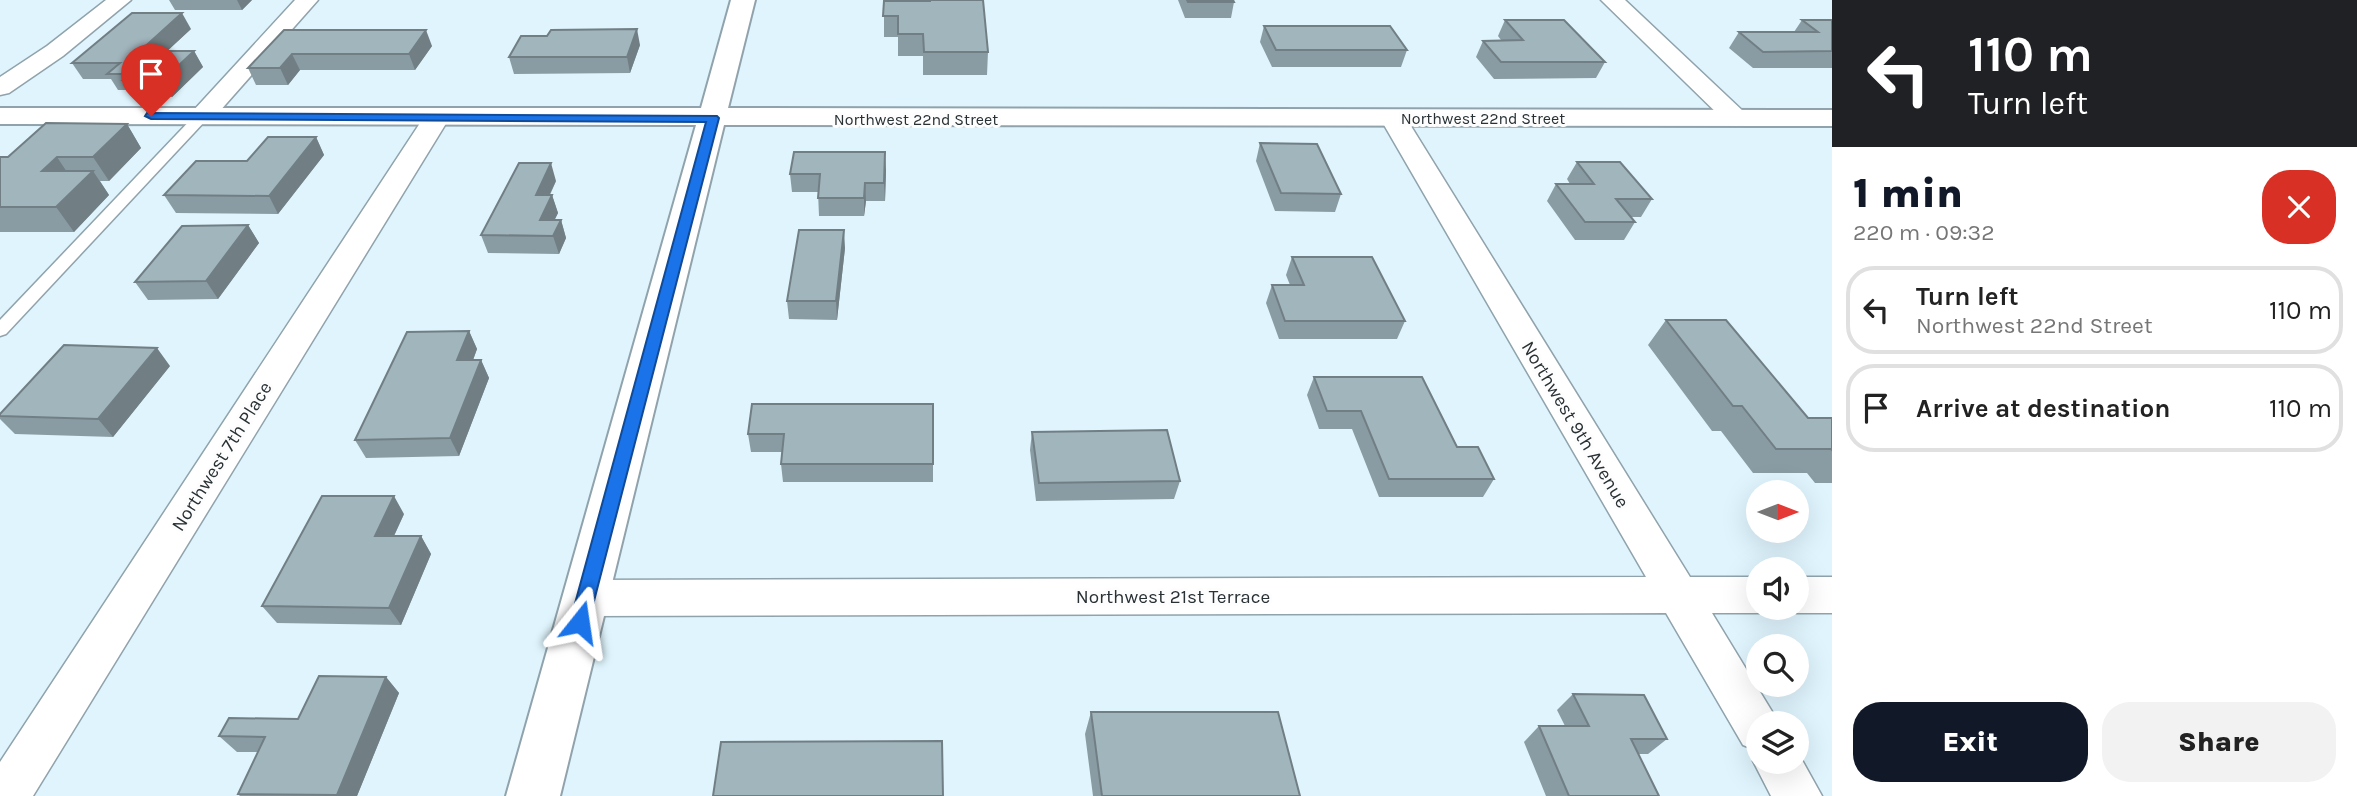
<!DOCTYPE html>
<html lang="en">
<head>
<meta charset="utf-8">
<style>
	:root { --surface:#fff; --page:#f2f2f2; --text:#222; --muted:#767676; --line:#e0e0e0; --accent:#111827 }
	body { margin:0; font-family:Karla,sans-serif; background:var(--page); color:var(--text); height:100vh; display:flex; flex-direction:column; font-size:26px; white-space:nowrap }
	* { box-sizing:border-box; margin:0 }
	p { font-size:23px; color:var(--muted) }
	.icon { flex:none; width:38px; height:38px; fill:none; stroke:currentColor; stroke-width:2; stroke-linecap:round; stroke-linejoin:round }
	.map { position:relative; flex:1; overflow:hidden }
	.drawer { display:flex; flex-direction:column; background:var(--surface); width:525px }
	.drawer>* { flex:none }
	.guide { background:#202124; color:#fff; overflow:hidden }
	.needle { width:46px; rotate:90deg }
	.fabs { position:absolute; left:1746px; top:480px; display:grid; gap:14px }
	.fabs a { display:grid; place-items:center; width:63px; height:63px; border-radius:50%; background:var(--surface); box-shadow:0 7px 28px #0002; font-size:35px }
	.pin { position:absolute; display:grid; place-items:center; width:60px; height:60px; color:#fff; margin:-72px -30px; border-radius:50% 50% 50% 0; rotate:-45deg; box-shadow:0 0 7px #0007 }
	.pin .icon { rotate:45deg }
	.me { position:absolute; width:77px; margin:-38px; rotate:15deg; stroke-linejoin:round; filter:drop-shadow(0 0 5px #0008) }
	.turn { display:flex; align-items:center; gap:24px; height:147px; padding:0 21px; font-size:32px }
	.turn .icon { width:91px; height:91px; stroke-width:2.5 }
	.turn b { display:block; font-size:49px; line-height:60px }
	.round { display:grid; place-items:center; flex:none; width:74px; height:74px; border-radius:28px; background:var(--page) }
	.summary { display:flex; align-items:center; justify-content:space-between; height:119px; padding:0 21px }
	h1 { font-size:42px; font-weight:800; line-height:52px; color:var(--accent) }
	.action { display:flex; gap:14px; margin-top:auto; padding:14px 21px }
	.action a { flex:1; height:80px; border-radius:28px; background:var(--accent); color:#fff; font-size:28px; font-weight:800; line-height:80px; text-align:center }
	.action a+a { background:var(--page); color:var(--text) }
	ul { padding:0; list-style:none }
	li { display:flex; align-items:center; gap:21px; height:88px; margin:0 14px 10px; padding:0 7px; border:4px solid var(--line); border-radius:28px }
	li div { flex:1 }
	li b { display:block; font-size:26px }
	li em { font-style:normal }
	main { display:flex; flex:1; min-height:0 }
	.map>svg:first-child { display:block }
</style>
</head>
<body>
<main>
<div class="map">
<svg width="1832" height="796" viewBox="0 0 1832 796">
	<rect width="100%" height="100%" fill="#dff4fd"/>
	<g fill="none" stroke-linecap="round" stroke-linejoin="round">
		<!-- service casing -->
		<g stroke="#90a3ac" stroke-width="3">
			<path id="service" d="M202,112L208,116L207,119L6,334L0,336V320L197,113Z"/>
		</g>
		<!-- minor casing -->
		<g stroke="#90a3ac" stroke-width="3">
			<path id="minor" d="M106,0H131L63,56L9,93L0,95V77L47,46Z
				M295,0H318L211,121L202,124L193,121L189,116L193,111Z
				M1601,0H1625L1745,113L1749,118L1745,123L1736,126L1727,123Z
				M437,109L446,112L450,117L33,796H0V762L424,117L428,112Z
				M1393,110L1402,113L1406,118L1690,577H1759V607L1774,608L1759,613H1712L1779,723H1759V761H1797V751L1822,796H1771L1753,761L1758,751L1743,745L1666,613L586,616L571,611L565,598L571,585L586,580L1646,577L1380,118L1384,113Z
				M1797,577H1832V613H1797L1782,608L1797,607Z"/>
		</g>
		<!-- tertiary casing -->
		<g stroke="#90a3ac" stroke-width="4">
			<path id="tertiary" d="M731,0H755L728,108L1832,110V126L724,125L560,796H506L696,125L0,124V108H701Z"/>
		</g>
		<!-- service -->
		<use href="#service" fill="#fff" fill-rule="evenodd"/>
		<!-- minor -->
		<use href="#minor" fill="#fff" fill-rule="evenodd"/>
		<!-- tertiary -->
		<use href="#tertiary" fill="#fff" fill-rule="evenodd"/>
	</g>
	<!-- wall -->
	<path fill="#8a9ca3" d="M169,0H252L242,10H175Z
		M1178,0H1233L1234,2L1231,18H1185Z
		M884,1L988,52L987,75H923V56H898V37H884Z
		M1505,20L1605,62L1596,78L1494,79L1476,57L1483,41L1501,40L1498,36Z
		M1802,20H1832V68H1753L1729,48L1739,32H1794Z
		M1264,26L1407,50L1401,67H1272L1260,42Z
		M191,29L167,51H194L203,67L172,97H133L129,90H118L111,79H83L72,63Z
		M284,30L432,46L415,70H300L288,85H256L248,68Z
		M640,45L630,73L514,74L509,57Z
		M127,124L141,148L109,181H100L109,195L74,232H0V157H8Z
		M316,137L324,155L278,214L176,213L164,195L247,161Z
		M1260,143L1341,194L1335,212L1275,211L1256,161Z
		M1577,162L1652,199L1641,217H1631L1635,222L1624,240H1575L1547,201L1556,184H1570L1567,179Z
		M886,170L885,201H866L864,216H819L818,192H792L790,174Z
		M556,181L550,195H552L558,213L554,220H561L566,238L559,254L488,253L481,235Z
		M248,225L259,243L218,299L148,300L135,282Z
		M845,248L837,320L789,319L787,301Z
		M1292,257L1405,321L1397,339H1279L1266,303L1272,285H1290L1286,275Z
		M1666,320L1808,418H1832V483H1815L1807,473H1753L1721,431H1712L1648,345Z
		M469,331L477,349L473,360H481L489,378L459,456L366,458L355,440Z
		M170,366L113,437L15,434L0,419V414Z
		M1314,377L1457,447L1494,479L1483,497H1379L1352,429H1319L1307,395Z
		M933,404V482H783L781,464L782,452H751L748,434Z
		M1032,432L1180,481L1174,499L1036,501L1030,450Z
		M404,514L394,536H421L431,554L401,625L277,623L262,606Z
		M386,677L399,693L357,796H240L238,794L258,752H237L219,736L298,719Z
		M1573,694L1667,739L1648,754H1638L1659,796H1546L1524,742L1539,726H1565L1557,710Z
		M1091,712L1300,796H1093L1085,734Z"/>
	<!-- shaded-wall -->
	<path fill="#717f84" d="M237,0H252L242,10Z
		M182,13L191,29L150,67L140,51Z
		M637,29L640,45L630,73L627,57Z
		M426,30L432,46L415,70L409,54Z
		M194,51L203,67L172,97L162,81Z
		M292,54L300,70L288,85L280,68Z
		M127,124L141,148L109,181L93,157Z
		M316,137L324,155L278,214L269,196Z
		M885,152L886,170L885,201L884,183Z
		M57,157L73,181L42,171Z
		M551,163L556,181L541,212L536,195Z
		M93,171L109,195L74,232L56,207Z
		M865,183L866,201L864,216V198Z
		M552,195L558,213L547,236L540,220Z
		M561,220L566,238L559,254L553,236Z
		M248,225L259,243L218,299L206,281Z
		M844,230L845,248L837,320L836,301Z
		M469,331L477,349L466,379L457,360Z
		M157,348L170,366L113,437L98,419Z
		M481,360L489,378L459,456L450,438Z
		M394,496L404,514L386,553L375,536Z
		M421,536L431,554L401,625L389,608Z
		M386,677L399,693L357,796H338L337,795Z"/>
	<!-- building -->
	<path fill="#a1b5bd" stroke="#717f84" stroke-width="2" d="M930,0H983L988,52H924L923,34H898V16H883L884,1H930Z
		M1187,0H1233L1234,2H1188Z
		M132,13H182L140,51H194L162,81L123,80L131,74H107L120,63H72Z
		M1505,20H1564L1605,62H1501L1483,41L1523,40Z
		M1802,20H1832V51L1763,52L1739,32H1818Z
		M1264,26H1390L1407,50H1276Z
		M637,29L627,57H509L521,36H547L551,30Z
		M284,30H426L409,54H292L280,68H248Z
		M46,123L127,124L93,157H57L42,171H93L56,207H0V157H8Z
		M268,137H316L269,196L164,195L196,161H247Z
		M1260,143L1317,144L1341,194L1281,193Z
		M794,152H885L884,183H865L864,198H818L820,174H790Z
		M1577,162H1620L1652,199H1616L1635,222H1585L1556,184H1594Z
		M519,163H551L536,195H552L540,220H561L553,236L481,235Z
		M248,225L206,281L135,282L182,226Z
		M799,230H844L836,301H787Z
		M1292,257H1372L1405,321H1285L1272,285H1304Z
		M1666,320H1726L1808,418H1832V450L1831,449H1776L1742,406H1733Z
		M469,331L457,360H481L450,438L355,440L407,332Z
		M64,345L157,348L98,419L0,416V414Z
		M1314,377H1422L1457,447H1478L1494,479H1389L1361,411H1327Z
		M752,404H933V464H781L784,434H748Z
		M1167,430L1180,481L1039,483L1032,432Z
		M322,496H394L375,536H421L389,608L262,606Z
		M319,676L386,677L337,795L238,794L265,737L219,736L229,718L298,719Z
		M1573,694L1644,695L1667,739H1631L1659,796H1569L1539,726H1589Z
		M1091,712H1278L1300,796H1102Z
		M942,741L943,796H713L721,742Z"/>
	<!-- route -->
	<path fill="#1a73e8" stroke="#114b97" stroke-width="2" d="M147,113L717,116L719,118L587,628L580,631L573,628L570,622L706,122L151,119L145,116Z"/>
	<g text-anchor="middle" stroke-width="6" stroke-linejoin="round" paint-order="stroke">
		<!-- far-street labels -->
		<g font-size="16" fill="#293134" stroke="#fdfdfd">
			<text x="1483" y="124">Northwest 22nd Street</text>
			<text x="916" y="125">Northwest 22nd Street</text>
		</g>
		<!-- street labels -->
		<g font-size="19" fill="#293134" stroke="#fdfdfd">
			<text transform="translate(1576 424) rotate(59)" y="7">Northwest 9th Avenue</text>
			<text transform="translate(221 456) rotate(-58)" y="7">Northwest 7th Place</text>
			<text x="1173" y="603">Northwest 21st Terrace</text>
		</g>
	</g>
</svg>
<div class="fabs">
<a><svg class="needle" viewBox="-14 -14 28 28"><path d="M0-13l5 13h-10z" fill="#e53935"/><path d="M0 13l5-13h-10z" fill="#767676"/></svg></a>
<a><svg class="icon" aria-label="sound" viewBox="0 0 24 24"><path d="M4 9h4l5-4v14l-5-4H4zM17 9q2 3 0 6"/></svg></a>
<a><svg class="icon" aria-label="search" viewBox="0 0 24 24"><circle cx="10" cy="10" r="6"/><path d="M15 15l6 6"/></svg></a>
<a><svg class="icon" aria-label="layers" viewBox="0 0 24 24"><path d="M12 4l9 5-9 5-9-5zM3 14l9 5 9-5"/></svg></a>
</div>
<div class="pin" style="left:151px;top:116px;background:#d93025"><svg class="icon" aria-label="arrive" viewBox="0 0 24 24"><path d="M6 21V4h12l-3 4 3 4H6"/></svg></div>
<svg class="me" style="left:580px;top:622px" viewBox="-20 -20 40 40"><path d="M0-17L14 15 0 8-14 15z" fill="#1a73e8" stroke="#fff" stroke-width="4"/></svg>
</div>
<section class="drawer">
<div class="guide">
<div class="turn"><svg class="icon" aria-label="left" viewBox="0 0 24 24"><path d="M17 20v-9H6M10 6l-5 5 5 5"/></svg><div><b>110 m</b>Turn left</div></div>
</div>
<div class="summary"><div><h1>1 min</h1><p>220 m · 09:32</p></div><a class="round" style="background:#d93025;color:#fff"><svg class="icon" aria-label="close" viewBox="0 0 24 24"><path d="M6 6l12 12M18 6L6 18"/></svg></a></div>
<ul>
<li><svg class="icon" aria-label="left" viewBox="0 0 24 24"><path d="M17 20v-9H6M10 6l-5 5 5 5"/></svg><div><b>Turn left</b><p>Northwest 22nd Street</p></div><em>110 m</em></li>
<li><svg class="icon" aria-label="arrive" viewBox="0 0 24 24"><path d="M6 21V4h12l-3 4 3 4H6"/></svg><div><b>Arrive at destination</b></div><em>110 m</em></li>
</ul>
<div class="action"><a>Exit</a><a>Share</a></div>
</section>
</main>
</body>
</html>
